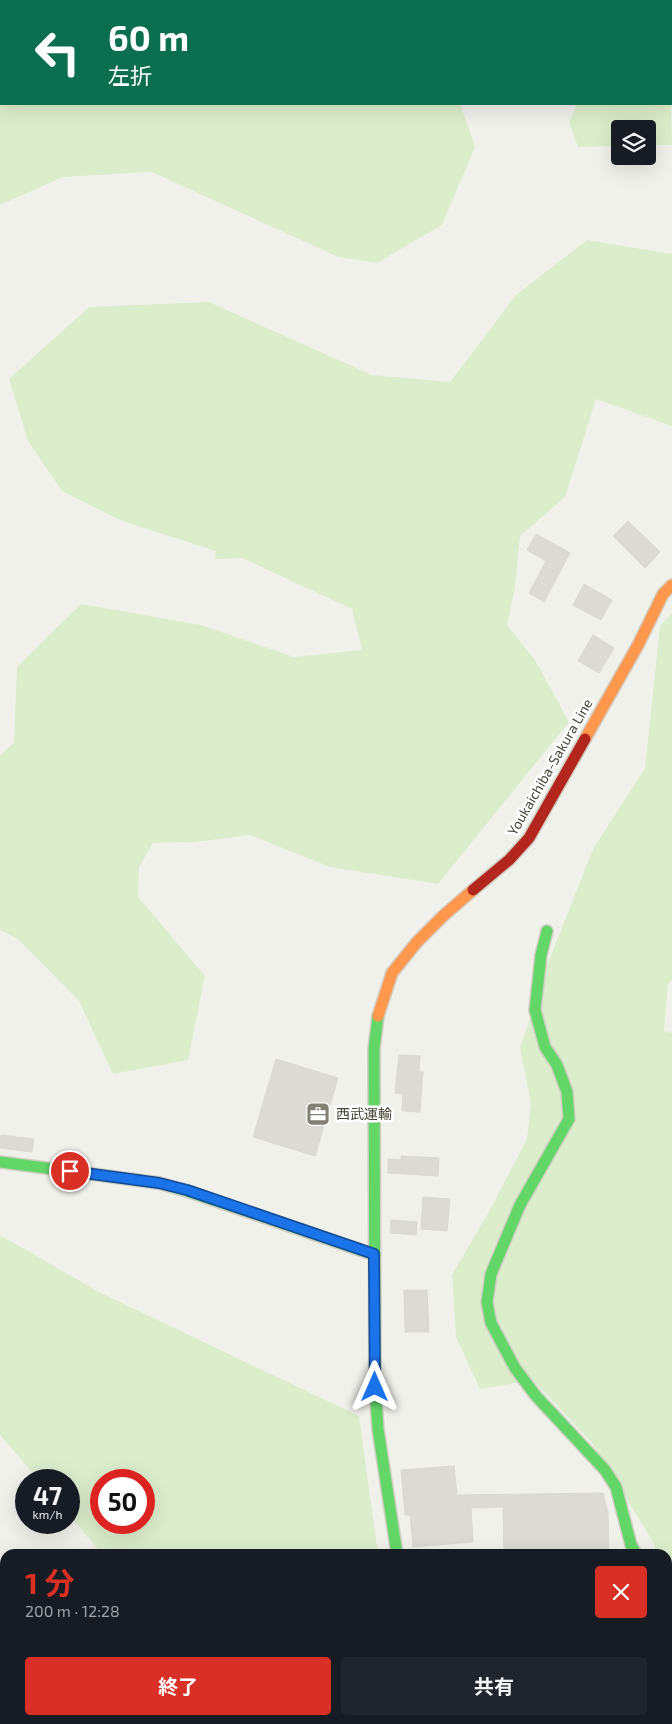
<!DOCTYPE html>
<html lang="ja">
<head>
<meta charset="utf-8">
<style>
	:root { --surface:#171b24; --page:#20242c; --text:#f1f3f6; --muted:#9ea1a6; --accent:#d93025 }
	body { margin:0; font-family:"Exo 2","Noto Sans JP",sans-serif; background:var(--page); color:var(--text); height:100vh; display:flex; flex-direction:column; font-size:19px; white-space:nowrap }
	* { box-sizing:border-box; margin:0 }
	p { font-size:16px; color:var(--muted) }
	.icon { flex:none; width:28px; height:28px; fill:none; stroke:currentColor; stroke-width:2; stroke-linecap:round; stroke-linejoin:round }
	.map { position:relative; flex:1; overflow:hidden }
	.side { position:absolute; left:0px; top:1549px; width:672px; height:176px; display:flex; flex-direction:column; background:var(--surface); border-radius:15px 15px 0 0; box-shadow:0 5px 20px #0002 }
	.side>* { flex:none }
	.hud { position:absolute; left:0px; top:0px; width:672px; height:105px; box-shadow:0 5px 20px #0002; background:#0b6e4f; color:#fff; overflow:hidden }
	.fabs { position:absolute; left:611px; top:120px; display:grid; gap:10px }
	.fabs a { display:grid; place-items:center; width:45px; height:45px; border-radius:5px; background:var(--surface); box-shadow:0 5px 20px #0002; font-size:25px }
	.speed { position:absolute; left:15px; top:1469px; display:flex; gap:10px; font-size:25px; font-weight:700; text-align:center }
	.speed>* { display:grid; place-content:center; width:65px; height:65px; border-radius:50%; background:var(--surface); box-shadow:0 5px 20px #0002; line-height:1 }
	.speed small { font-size:12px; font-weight:400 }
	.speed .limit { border:8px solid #d22; background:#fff; color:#111 }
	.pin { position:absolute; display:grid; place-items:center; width:42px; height:42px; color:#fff; margin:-21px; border:2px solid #fff; border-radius:50%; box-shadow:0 1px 5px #0007 }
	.me { position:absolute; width:55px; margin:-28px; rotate:0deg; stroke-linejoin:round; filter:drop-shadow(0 0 4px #0008) }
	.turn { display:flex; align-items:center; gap:18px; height:105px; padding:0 25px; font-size:22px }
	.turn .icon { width:65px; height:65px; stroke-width:2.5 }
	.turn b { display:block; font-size:35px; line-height:42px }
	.round { display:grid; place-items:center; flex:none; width:52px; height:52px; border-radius:5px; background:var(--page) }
	.summary { display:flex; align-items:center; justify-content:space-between; height:85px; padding:0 25px }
	h1 { font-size:30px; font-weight:700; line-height:38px; color:var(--accent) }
	.button { display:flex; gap:10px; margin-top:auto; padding:10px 25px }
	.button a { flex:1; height:58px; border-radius:5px; background:var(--accent); color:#fff; font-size:20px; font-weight:700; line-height:58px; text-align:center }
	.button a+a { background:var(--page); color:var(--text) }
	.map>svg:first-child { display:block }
</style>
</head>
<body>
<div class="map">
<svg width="672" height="1724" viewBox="0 0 672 1724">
	<rect width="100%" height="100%" fill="#f1f1ec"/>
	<!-- green -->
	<path fill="#dcedcc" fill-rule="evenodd" d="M197,0H388L389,1H196Z
		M0,47H1V104H460L475,147L442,225L377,263L338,257L152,172L63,177L0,205Z
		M671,83L672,147L671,145H648V129H620V146L578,147L569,122L577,104H671Z
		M587,240L672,254V426L596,399L565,497L520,536L515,587L507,625L535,660L569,722L438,884L330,867L250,835L195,842L153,843L139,867L138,897L205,976L188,1060L113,1074L79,1001L18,939L0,930V755L14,743L17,667L81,604L201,625L294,657L362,650L352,609L242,558L215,559L216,551L122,521L62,491L28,441L9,379L89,307L209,302L372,375L450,382L516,295Z
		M672,613V980L668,984L664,1031L672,1033V1724H611L610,1720H668V1554H655V1545L592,1443L533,1380L480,1389L456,1337L452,1275L491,1208L527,1139L531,1103L520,1048L546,968L593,849L645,768L660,626Z
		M0,1235L99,1292L359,1416L378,1554H102L69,1515V1480H39L0,1435ZM101,1480H144V1522H101Z
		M67,1720H120L125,1724H59Z
		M243,1720H403L404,1724H244Z"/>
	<!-- building -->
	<path fill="#dbdad4" stroke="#dad8d1" d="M628,521L660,552L645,568L613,536Z
		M536,534L570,553L544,602L529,593L546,561L527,550Z
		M584,584L612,600L601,620L573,605Z
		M593,635L614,648L599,673L578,661Z
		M399,1055L420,1056L419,1072H423L420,1112L402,1111L403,1094L395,1093Z
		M276,1059L338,1078L315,1156L253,1137Z
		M1,1135L34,1139L32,1152L0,1148Z
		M401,1156L439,1158L438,1176L388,1173V1159L401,1160Z
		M423,1197L450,1199L447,1231L421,1229Z
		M391,1220L417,1222L416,1235L390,1233Z
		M404,1290H427L429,1332H405Z
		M454,1466L457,1495L603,1493L608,1512L609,1554H504L503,1507L471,1508L473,1542L413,1547L410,1515H405L401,1470Z"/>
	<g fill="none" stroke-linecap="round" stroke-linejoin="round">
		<!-- street casing -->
		<g stroke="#cfcec9" stroke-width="20">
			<path id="street" d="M668,1611L672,1618"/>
		</g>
		<!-- fast casing -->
		<g stroke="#d1cec3" stroke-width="14">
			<path id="fast" d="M547,931L541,955L535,1010L545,1047L557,1065L567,1092L569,1119L520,1205L491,1274L487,1302L491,1323L515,1368L536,1396L605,1470L616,1487L631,1545L636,1554
				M378,1016L374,1049L375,1387L378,1429L397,1554
				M0,1162L159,1183L187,1191L375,1255
				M425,1720L426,1724"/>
		</g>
		<!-- slow casing -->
		<g stroke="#d1cec3" stroke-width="14">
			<path id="slow" d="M585,739L638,645L663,594L672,585
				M378,1016L392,973L417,942L443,916L473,890"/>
		</g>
		<!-- jam casing -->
		<g stroke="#d1cec3" stroke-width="14">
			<path id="jam" d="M473,890L509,860L529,838L585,739"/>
		</g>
		<!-- street -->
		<use href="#street" stroke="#fdfdfc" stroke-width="18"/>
		<!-- fast -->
		<use href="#fast" stroke="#63d668" stroke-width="11"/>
		<!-- slow -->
		<use href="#slow" stroke="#ff974d" stroke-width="11"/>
		<!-- jam -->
		<use href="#jam" stroke="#b3261e" stroke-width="11"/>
	</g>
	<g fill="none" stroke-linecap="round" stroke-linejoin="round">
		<!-- route casing -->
		<g stroke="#114b97" stroke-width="12">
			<path id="route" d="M70,1171L159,1183L187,1190L374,1254L375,1387"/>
		</g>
		<!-- route -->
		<use href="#route" stroke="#1a73e8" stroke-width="9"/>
	</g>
	<!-- icons -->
	<defs>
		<g id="office-square" transform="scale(1.25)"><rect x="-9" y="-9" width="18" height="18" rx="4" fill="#838076" stroke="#fff"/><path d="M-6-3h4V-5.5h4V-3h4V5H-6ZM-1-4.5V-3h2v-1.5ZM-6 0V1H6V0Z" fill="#fff"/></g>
	</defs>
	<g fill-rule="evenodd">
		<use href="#office-square" x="318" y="1114"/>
	</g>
	<g text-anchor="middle" stroke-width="5" stroke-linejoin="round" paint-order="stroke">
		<!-- street labels -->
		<g font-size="14" fill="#484337" stroke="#fff">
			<text transform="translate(550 767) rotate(-60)" y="5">Youkaichiba-Sakura Line</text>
		</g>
		<!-- poi labels -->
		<g font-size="14" fill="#484337" stroke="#fff" text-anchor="start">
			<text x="336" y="1119">西武運輸</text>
		</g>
	</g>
</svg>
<div class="fabs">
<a><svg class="icon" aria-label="layers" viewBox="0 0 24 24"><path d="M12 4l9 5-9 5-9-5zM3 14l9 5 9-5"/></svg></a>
</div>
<div class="speed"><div>47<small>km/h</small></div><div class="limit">50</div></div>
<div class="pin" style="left:70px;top:1171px;background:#d93025"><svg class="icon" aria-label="arrive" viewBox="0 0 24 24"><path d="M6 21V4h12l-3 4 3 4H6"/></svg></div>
<svg class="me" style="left:375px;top:1387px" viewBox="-20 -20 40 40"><path d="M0-17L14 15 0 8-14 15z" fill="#1a73e8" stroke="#fff" stroke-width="4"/></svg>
<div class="hud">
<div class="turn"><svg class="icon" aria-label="left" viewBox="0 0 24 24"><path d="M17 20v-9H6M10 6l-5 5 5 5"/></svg><div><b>60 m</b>左折</div></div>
</div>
<section class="side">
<div class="summary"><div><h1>1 分</h1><p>200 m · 12:28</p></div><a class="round" style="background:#d93025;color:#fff"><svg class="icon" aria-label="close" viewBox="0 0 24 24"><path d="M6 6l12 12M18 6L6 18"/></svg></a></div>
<div class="button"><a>終了</a><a>共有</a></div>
</section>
</div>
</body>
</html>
